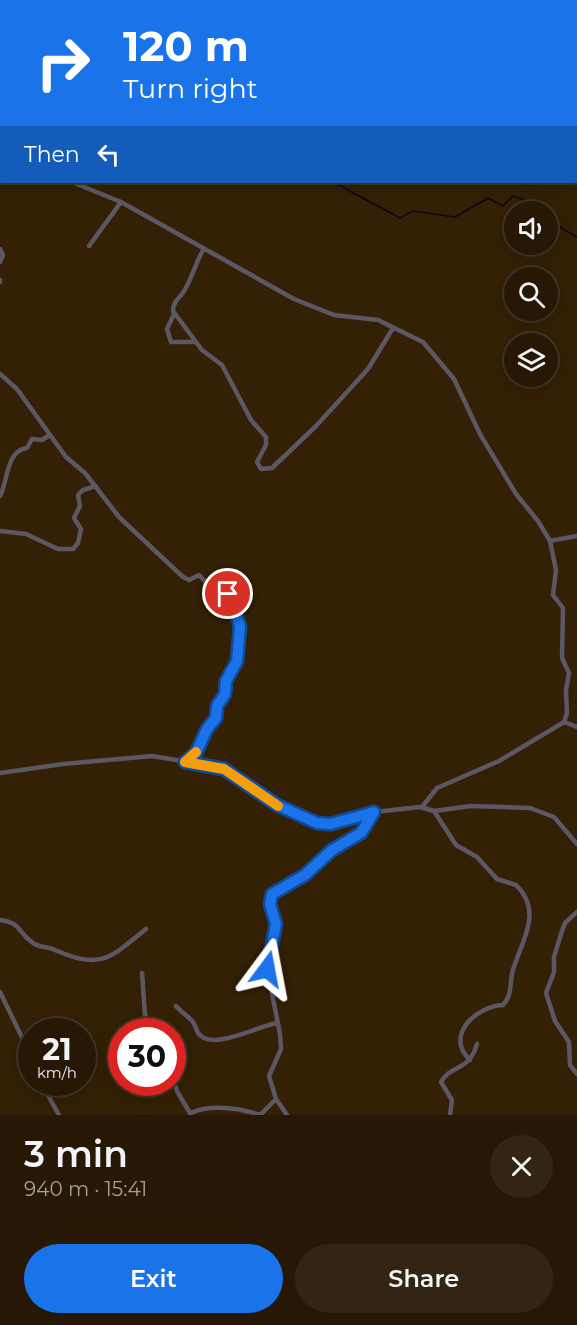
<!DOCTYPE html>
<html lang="en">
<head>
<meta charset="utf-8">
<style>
	:root { --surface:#261804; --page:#322513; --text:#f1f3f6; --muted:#a4a09a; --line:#423726; --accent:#1a73e8 }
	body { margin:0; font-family:Montserrat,sans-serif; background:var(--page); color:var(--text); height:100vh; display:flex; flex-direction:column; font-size:22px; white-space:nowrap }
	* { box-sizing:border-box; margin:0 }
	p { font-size:20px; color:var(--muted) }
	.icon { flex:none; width:33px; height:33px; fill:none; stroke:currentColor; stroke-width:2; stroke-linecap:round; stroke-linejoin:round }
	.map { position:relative; height:1115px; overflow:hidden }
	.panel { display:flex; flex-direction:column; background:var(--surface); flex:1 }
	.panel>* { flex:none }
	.hud { position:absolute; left:0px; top:0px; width:578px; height:183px; box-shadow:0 3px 15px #0003,0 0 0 2px var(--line); background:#1a73e8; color:#fff; overflow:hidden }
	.fabs { position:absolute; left:504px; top:201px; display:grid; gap:12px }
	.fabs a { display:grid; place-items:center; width:54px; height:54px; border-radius:50%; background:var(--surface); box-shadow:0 3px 15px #0003,0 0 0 2px var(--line); font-size:30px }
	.speed { position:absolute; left:18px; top:1018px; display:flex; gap:12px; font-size:30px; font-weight:700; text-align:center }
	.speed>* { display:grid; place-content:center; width:78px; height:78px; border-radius:50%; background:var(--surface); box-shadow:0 3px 15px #0003,0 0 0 2px var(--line); line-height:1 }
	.speed small { font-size:15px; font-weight:400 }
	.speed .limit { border:9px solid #d22; background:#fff; color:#111 }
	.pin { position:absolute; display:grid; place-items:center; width:51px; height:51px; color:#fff; margin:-26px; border:3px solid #fff; border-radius:50%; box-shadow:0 2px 6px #0007 }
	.me { position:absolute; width:66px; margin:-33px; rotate:13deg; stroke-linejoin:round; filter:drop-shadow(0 0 4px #0008) }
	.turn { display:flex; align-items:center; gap:21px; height:126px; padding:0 24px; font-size:27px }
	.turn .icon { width:78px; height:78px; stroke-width:2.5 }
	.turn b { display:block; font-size:42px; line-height:51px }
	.then { display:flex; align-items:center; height:57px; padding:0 24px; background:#0003; gap:12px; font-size:22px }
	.round { display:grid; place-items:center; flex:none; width:63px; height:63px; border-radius:32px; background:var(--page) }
	.head { display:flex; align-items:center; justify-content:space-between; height:102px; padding:0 24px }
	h1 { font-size:36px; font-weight:600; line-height:45px }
	.button { display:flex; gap:12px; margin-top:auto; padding:12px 24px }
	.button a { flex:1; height:69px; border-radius:36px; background:var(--accent); color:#fff; font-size:24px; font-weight:600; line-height:69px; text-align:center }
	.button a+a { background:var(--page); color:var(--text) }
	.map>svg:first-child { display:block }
</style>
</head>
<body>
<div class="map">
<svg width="577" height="1115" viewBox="0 0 577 1115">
	<rect width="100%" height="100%" fill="#332005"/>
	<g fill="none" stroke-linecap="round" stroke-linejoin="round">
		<!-- stream -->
		<path stroke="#0e0619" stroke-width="1.5" d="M0,158L2,157
			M333,182L400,218L413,211L455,217L488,198L503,206L513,196L544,207L561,228L577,237"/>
		<!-- minor -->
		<path stroke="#5c5765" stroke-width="4.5" d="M193,0L195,2
			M0,1L6,2
			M305,1L306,0
			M121,2L123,0
			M235,2L236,0
			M0,173H2
			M72,182L121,202L294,299L334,315L378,320L423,342L454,379L480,434L516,494L538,521L550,541L556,570L553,595L563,608L562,658L569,673L566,690L567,713L564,722L499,761L437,788L422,807
			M89,246L121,202
			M0,249L3,255L0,262
			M203,250C195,264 191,282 182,294C177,300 173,303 173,311L202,350L222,365L251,420L266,437V445L257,462L261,469L272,468L316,426L368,369L393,328
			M0,280V282
			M174,314L167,329L171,342H195
			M0,374L17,389L66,457L85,473L119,517L183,577L189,580L199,575L214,591L231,597L240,627L237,661L226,681L225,694L217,706L216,718L207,729L196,753L185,762
			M0,496C8,482 6,450 27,448L32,439L42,440L50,435
			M0,531L26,534L58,549H73L78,543L81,529L74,518L80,506L78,495L83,490L96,486
			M550,541L577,536
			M564,722L577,727
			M0,773L63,764L152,756L218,767L277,805L317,823L331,824L374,812L420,807L434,811L471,806L530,808L554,817L577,844
			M434,811L456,845L477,857L497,879L516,885C544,912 521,942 513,970C509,982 513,995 503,1005C476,1006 444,1036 470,1060
			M577,912L565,923L562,931L554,957V972L546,993L555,1021L569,1042L570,1065L577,1074
			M0,920C22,923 17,932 33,943C39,948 47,946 55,950C101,971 111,957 146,929
			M142,973L145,1015L155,1032
			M0,992L32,1058
			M176,1006C181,1012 189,1017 193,1022C196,1026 196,1032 200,1035C214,1050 258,1026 277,1023
			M172,1076L177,1091L191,1115
			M41,1083L59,1115
			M191,1113C210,1104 240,1108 260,1115
			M260,1115L276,1099
			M287,1115L276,1099L269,1076L281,1049L280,1034L267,968L276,924L270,904L272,894L305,875L332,850L361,833L374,812
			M450,1115L452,1100L441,1082C451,1064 469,1072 477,1044"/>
	</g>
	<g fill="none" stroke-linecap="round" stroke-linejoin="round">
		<!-- route casing -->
		<g stroke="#114b97" stroke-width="15">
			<path id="route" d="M228,594L231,597L240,627L237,661L226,681L225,694L217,706L216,718L207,729L196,753L185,762L224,769L277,805L317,823L331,824L374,812L361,833L332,850L305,875L272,894L270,904L276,924L267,969"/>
		</g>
		<!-- route -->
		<use href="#route" stroke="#1a73e8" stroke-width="10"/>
		<!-- slow -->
		<path stroke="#f59e0b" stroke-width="10" d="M196,752L185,762L224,769L278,806"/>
	</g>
</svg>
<div class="fabs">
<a><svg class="icon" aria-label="sound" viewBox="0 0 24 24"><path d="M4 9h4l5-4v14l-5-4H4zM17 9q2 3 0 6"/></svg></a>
<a><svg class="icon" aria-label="search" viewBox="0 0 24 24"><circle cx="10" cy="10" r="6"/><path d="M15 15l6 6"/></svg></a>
<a><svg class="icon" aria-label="layers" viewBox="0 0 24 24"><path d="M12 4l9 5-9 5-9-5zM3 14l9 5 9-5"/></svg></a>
</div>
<div class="speed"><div>21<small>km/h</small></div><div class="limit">30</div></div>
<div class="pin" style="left:228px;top:594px;background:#d93025"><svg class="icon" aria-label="arrive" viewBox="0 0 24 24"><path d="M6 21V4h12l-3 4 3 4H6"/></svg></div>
<svg class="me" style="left:267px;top:969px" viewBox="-20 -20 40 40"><path d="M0-17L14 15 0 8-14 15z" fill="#1a73e8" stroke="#fff" stroke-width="4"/></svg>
<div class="hud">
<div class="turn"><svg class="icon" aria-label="right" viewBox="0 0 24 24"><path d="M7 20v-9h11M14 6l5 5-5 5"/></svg><div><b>120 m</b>Turn right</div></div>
<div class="then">Then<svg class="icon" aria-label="left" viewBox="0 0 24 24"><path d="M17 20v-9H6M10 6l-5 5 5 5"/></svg></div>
</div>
</div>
<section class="panel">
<div class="head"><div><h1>3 min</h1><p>940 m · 15:41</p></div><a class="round"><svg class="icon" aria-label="close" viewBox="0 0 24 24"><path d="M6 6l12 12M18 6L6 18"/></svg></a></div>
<div class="button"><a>Exit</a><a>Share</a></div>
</section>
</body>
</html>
